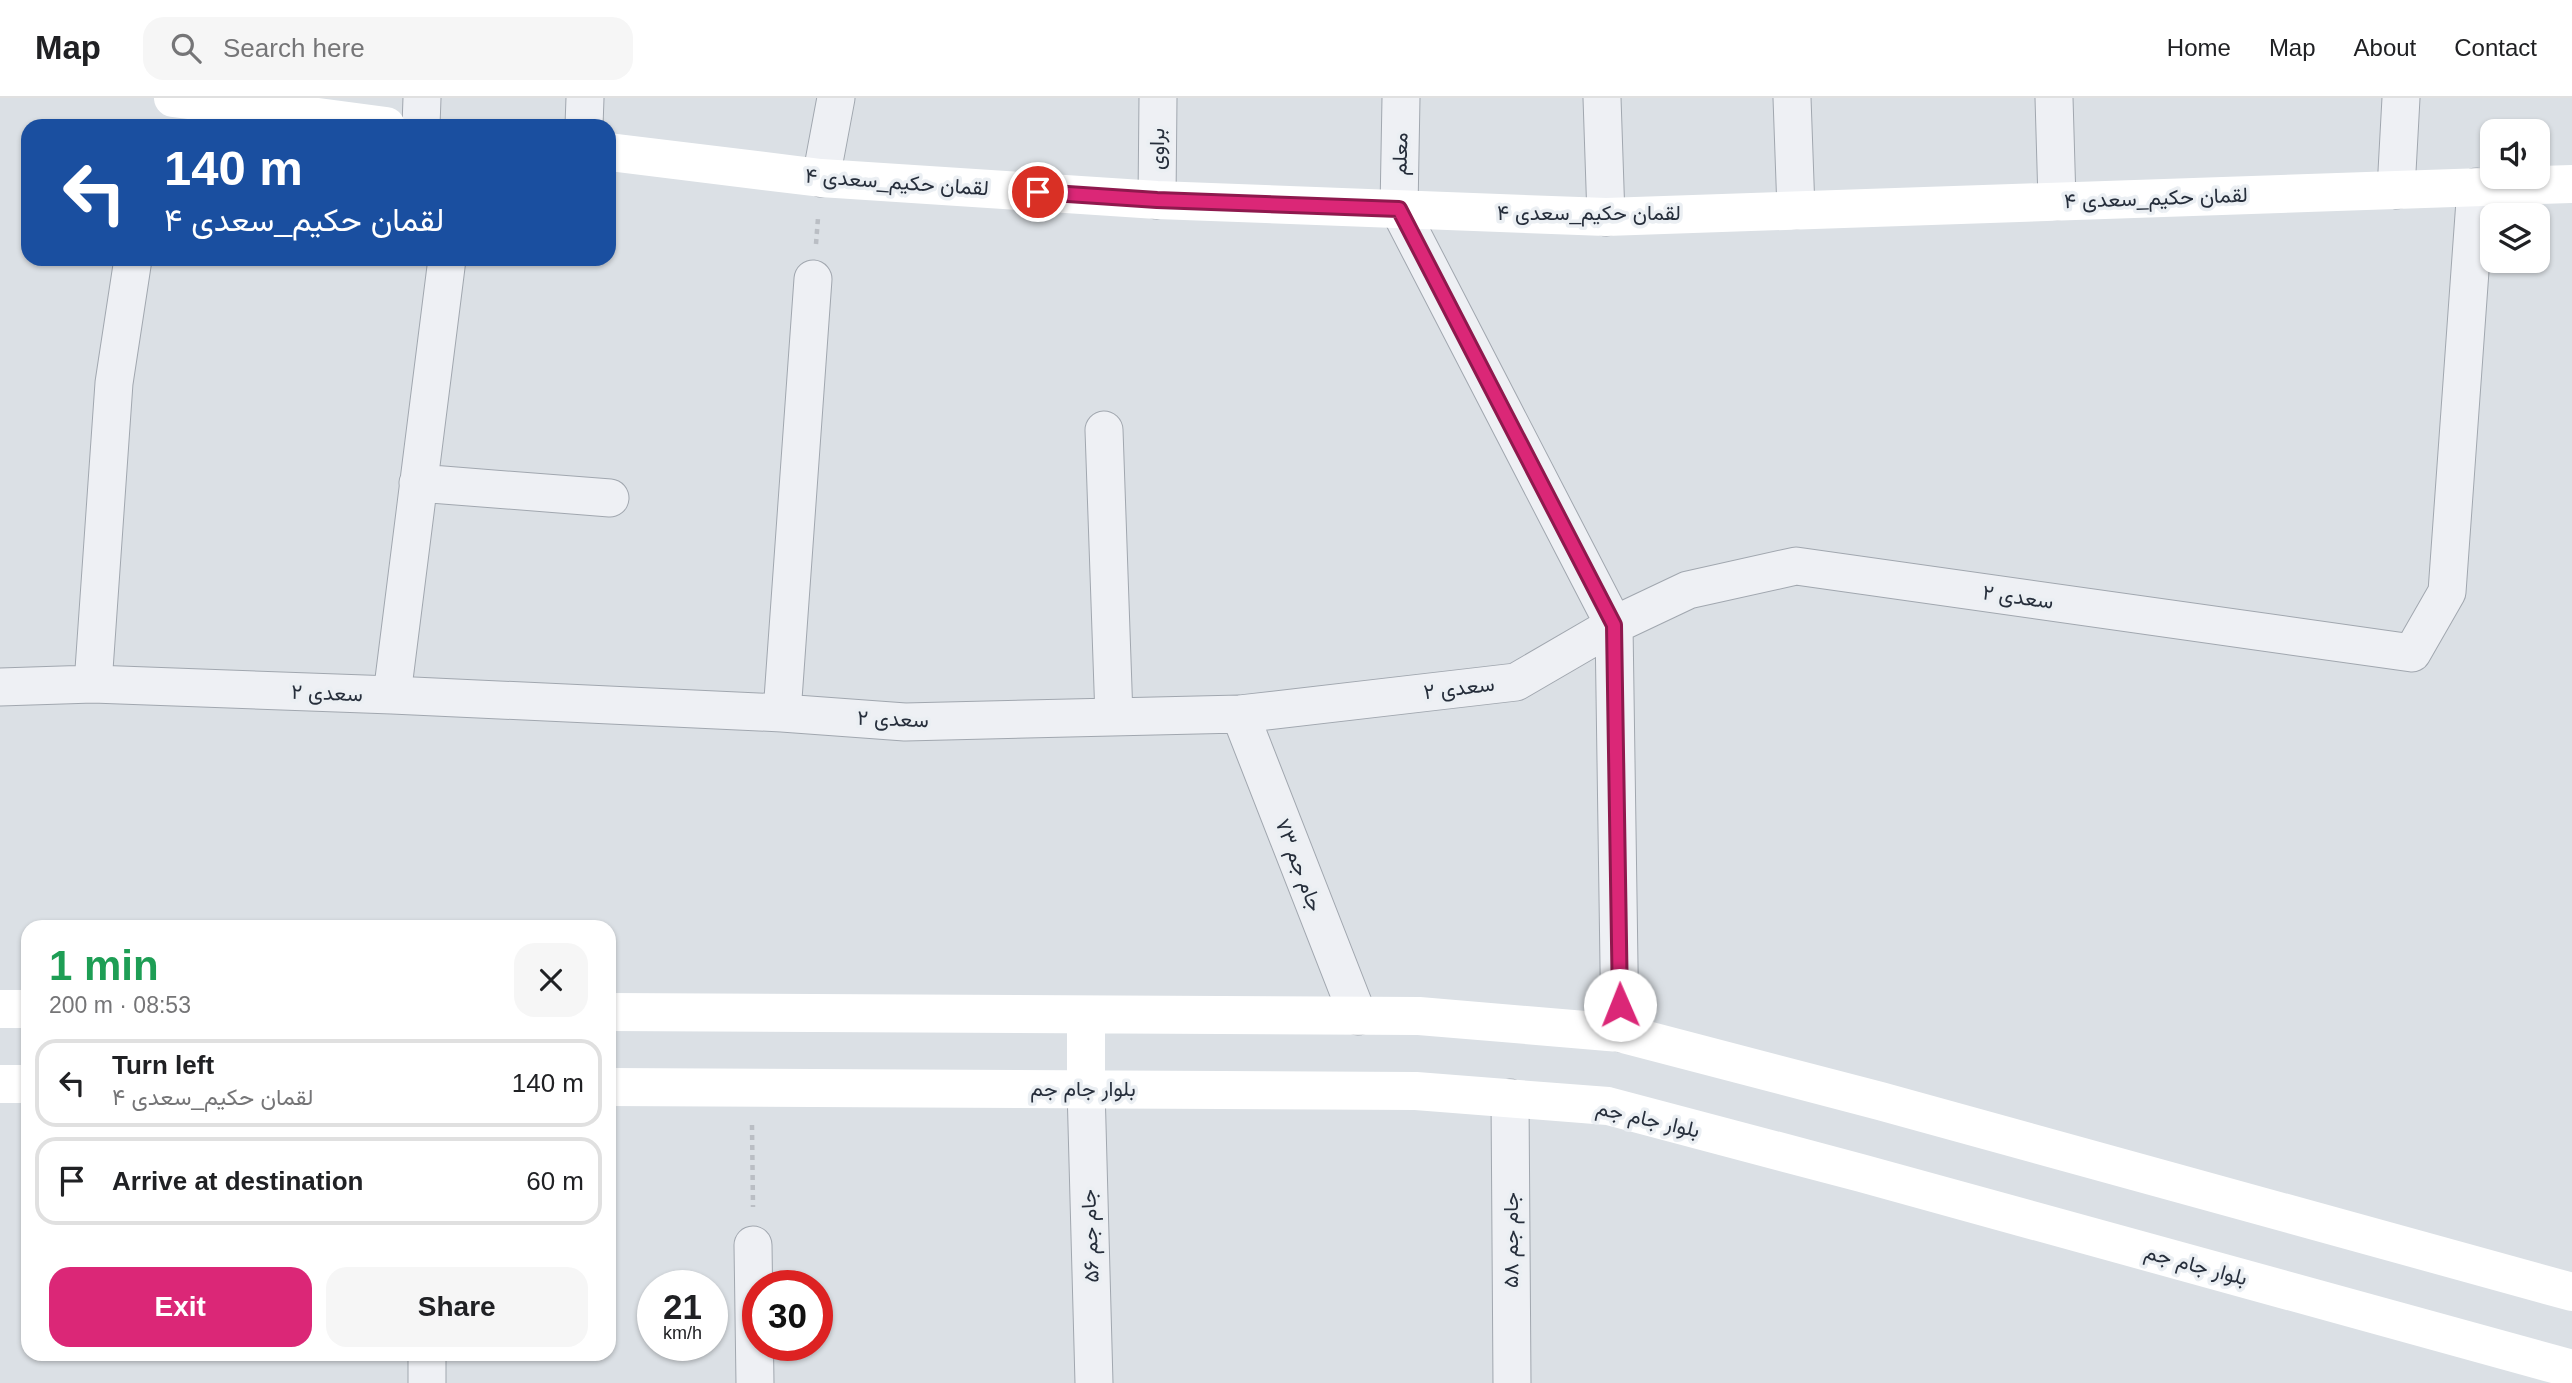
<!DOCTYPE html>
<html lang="en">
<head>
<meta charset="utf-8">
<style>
	:root { --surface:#fff; --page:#f6f6f6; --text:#202124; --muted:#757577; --line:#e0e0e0; --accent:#db2777 }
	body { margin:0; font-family:Helvetica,Vazirmatn,sans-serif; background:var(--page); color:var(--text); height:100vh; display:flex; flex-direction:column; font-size:26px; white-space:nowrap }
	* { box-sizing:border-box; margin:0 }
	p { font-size:23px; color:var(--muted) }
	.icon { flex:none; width:38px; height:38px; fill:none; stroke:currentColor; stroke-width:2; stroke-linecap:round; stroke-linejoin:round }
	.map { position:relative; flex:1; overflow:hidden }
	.side { position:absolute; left:21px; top:822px; width:595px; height:441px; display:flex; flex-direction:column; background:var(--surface); border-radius:21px; box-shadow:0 2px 5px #0004 }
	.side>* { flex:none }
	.guide { position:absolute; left:21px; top:21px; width:595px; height:147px; border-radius:21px; box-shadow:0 2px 5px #0004; background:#1a4fa0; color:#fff; overflow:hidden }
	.tools { position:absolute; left:2480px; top:21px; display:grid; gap:14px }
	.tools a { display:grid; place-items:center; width:70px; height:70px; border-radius:14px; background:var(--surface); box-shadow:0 2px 5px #0004; font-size:35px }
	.speed { position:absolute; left:637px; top:1172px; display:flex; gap:14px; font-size:35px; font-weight:700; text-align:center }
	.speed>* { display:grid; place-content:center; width:91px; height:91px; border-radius:50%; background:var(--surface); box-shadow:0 2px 5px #0004; line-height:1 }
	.speed small { font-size:18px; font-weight:400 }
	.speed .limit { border:10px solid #d22; background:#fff; color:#111 }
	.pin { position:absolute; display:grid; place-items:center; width:60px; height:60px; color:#fff; margin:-30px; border:4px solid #fff; border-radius:50%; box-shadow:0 2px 7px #0007 }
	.me { position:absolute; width:77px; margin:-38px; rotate:359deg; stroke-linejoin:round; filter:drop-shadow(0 0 5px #0008) }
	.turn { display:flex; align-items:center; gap:24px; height:147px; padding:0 28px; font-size:32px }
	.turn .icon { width:91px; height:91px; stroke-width:2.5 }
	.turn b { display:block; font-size:49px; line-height:60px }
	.round { display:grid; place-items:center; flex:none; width:74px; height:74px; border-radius:21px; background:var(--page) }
	.summary { display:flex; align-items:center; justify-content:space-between; height:119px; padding:0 28px }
	h1 { font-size:42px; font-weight:800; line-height:52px; color:#1e9e55 }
	.button { display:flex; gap:14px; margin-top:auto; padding:14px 28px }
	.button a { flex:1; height:80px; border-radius:21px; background:var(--accent); color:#fff; font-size:28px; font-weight:800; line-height:80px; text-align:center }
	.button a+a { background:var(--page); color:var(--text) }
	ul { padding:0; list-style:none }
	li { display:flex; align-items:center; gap:21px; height:88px; margin:0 14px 10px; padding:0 14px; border:4px solid var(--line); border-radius:21px }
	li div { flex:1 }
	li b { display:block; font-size:26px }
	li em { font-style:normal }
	header { display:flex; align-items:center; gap:42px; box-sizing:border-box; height:98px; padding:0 35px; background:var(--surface); border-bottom:2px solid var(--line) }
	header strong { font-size:33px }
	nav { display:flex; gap:38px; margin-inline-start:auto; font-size:24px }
	.search { width:490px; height:63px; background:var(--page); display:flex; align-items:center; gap:18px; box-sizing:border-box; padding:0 24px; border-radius:21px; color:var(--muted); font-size:26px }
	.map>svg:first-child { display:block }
</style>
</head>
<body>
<header>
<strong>Map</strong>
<div class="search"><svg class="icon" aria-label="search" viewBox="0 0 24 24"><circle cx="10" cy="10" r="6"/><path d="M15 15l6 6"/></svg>Search here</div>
<nav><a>Home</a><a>Map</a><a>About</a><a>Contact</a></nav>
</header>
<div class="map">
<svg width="2572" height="1285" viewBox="0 0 2572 1285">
	<rect width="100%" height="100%" fill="#dbe0e5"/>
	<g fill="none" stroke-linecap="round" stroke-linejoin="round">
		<!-- street casing -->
		<g stroke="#a1a7af" stroke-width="39">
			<path id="street" d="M1401,0L1399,111L1614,527L1620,935
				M1602,0L1606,119
				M1792,0L1796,112
				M2054,0L2057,103
				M421,28L422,0
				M584,28L585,0
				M821,80L836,0
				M2396,92L2401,0
				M1157,102L1158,0
				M1104,332L1114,619
				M418,385L610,400
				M93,586L114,285L133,161
				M0,589L93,586L392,597L782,615L905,624L1240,616L1516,584L1614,527L1688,492L1796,468L2412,555L2447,494L2476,89
				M392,597L447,161
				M782,615L813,181
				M1240,616L1358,918
				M1086,990L1094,1285
				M1510,1000L1512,1285
				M753,1147L755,1285
				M427,1285V1256"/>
		</g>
		<!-- path -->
		<path stroke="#babec4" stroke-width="4.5" stroke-dasharray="5 5" stroke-linecap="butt" d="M816,146L818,120
			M752,1027L753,1109"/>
		<!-- street -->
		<use href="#street" stroke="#eef0f4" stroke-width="37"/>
		<!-- secondary -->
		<path stroke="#fff" stroke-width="38" d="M173,0L386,28
			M609,54L821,80L1157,102L1606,119L2572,86
			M0,911H28
			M609,914L1419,918L1620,935L1880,1003L2572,1194
			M0,986H28
			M609,989L1416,993L1608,1008L1861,1075L2572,1271
			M1086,990V917"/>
	</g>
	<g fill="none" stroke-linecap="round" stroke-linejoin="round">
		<!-- route casing -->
		<g stroke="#8e194d" stroke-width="18">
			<path id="route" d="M1038,94L1157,102L1399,111L1614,527L1620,907"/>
		</g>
		<!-- route -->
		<use href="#route" stroke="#db2777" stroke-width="12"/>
	</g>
	<g text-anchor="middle" stroke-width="7" stroke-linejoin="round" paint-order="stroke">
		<!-- street labels -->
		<g font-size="21" fill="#262e3b" stroke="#ebeff3">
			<text transform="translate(1157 51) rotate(-89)" y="7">براوی</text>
			<text transform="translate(1400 56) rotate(-89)" y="7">معلم</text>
			<text transform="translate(897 84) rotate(4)" y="7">لقمان حکیم_سعدی ۴</text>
			<text transform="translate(2156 100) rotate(-2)" y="7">لقمان حکیم_سعدی ۴</text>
			<text x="1589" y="122">لقمان حکیم_سعدی ۴</text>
			<text transform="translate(2018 499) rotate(8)" y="7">سعدی ۲</text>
			<text transform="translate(1459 590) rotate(-7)" y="7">سعدی ۲</text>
			<text transform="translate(327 595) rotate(2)" y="7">سعدی ۲</text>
			<text transform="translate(893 621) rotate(2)" y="7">سعدی ۲</text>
			<text transform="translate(1299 767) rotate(69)" y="7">جام جم ۷۳</text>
			<text x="1083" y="998">بلوار جام جم</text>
			<text transform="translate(1648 1021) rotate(13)" y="7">بلوار جام جم</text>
			<text transform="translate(1090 1138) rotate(-92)" y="7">جام جم ۵۶</text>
			<text transform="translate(1511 1142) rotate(-90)" y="7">جام جم ۵۸</text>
			<text transform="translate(2196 1167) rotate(15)" y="7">بلوار جام جم</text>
		</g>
	</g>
</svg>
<div class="tools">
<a><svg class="icon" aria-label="sound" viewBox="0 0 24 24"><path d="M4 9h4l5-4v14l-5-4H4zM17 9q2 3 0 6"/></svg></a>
<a><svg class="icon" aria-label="layers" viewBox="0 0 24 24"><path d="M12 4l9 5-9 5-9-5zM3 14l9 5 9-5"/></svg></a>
</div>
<div class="speed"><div>21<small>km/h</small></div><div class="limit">30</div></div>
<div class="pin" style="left:1038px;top:94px;background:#d93025"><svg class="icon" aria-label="arrive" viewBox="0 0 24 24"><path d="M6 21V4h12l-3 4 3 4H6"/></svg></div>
<svg class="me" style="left:1620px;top:907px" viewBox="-20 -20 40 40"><circle r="19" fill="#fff"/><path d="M0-13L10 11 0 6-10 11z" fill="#db2777"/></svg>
<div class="guide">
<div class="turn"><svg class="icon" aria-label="left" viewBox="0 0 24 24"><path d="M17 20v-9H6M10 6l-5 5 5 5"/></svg><div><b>140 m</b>لقمان حکیم_سعدی ۴</div></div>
</div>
<section class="side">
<div class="summary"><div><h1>1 min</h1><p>200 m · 08:53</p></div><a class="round"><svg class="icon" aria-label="close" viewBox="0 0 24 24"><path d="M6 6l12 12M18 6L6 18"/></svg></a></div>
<ul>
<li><svg class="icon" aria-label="left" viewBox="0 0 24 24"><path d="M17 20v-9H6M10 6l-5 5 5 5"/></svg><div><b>Turn left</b><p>لقمان حکیم_سعدی ۴</p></div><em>140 m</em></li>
<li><svg class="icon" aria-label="arrive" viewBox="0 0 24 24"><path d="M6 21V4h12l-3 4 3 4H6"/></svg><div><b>Arrive at destination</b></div><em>60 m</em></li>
</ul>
<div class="button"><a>Exit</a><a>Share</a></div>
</section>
</div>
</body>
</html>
